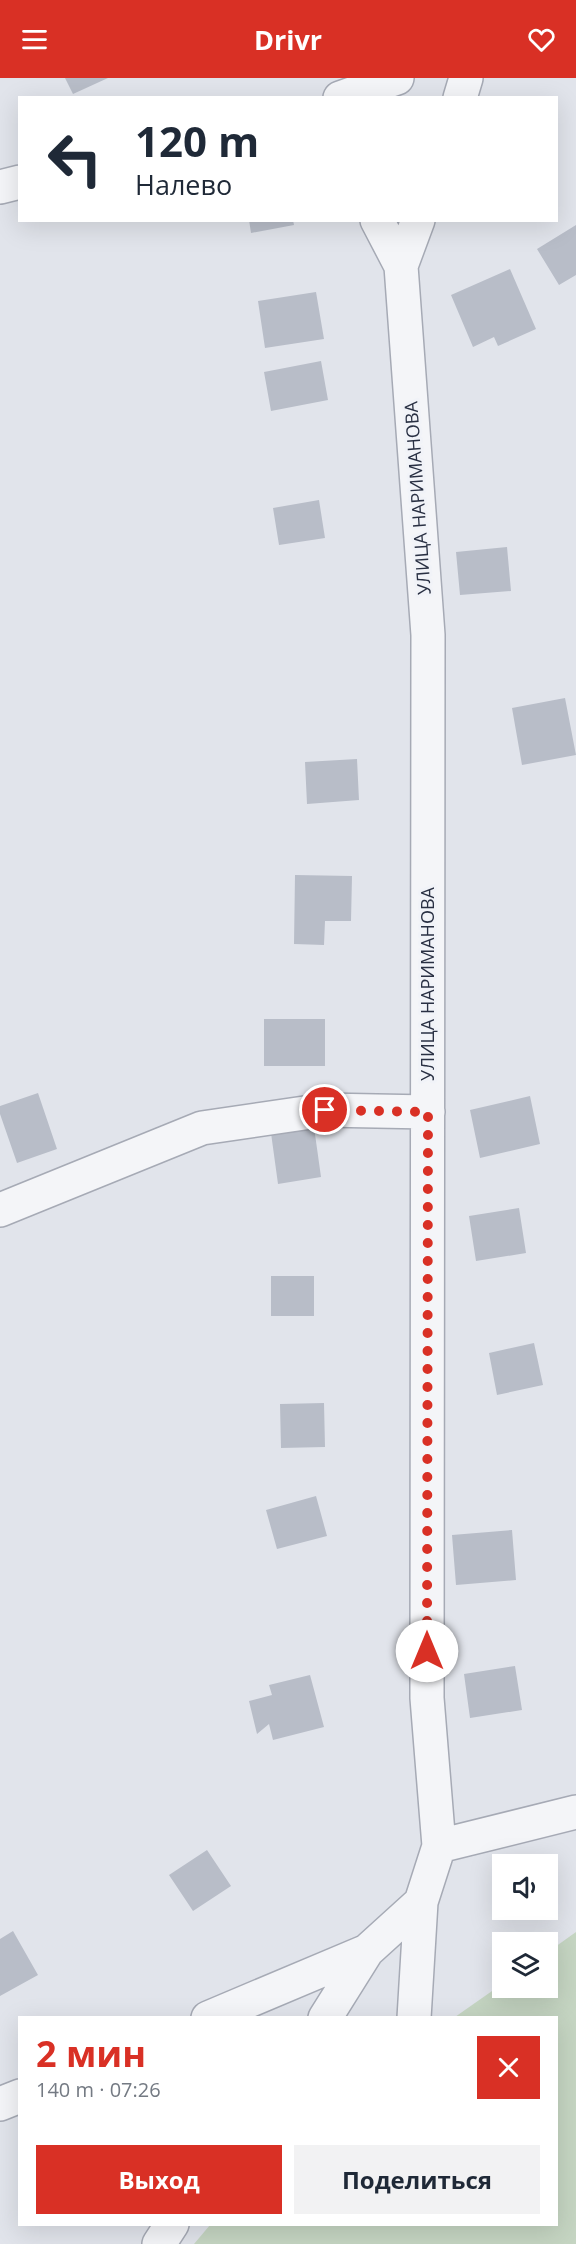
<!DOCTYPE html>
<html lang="ru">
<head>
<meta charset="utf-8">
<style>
	:root { --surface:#fff; --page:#f2f2f3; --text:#1f2937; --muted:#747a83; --accent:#d93025 }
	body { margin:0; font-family:"Open Sans",sans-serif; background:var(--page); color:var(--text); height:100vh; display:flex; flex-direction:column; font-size:22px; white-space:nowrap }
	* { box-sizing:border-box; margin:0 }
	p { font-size:20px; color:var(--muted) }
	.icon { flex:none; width:33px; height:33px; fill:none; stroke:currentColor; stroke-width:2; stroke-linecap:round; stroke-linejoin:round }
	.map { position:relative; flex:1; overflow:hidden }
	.details { position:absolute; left:18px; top:1938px; width:540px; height:210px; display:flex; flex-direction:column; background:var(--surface); border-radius:0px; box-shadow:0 6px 24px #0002 }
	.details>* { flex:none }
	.hud { position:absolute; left:18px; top:18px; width:540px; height:126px; border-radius:0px; box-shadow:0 6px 24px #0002; background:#fff; color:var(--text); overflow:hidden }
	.controls { position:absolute; left:492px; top:1776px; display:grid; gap:12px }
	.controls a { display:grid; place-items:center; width:66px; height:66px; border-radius:0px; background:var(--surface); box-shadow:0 6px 24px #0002; font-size:30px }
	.pin { position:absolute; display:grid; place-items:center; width:51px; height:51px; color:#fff; margin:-26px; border:3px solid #fff; border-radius:50%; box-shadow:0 2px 6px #0007 }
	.me { position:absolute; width:66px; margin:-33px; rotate:0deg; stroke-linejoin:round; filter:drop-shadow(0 0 4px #0008) }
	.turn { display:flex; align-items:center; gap:21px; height:126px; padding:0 18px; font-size:27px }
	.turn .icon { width:78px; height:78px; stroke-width:2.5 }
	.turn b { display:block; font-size:42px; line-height:51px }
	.round { display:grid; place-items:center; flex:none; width:63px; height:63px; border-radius:0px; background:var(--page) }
	.summary { display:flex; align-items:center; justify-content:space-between; height:102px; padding:0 18px }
	h1 { font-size:36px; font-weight:700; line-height:45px; color:var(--accent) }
	.button { display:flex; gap:12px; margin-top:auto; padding:12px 18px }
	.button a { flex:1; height:69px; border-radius:0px; background:var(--accent); color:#fff; font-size:24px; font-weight:700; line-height:69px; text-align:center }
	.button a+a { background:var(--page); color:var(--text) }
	header { display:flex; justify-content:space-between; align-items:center; height:78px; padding:0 18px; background:var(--accent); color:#fff; font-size:27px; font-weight:700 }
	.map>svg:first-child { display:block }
</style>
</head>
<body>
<header><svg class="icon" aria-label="menu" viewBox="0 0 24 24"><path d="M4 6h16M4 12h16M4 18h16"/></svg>Drivr<svg class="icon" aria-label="heart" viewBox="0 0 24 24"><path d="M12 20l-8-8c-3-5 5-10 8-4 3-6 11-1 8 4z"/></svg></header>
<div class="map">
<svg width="576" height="2166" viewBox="0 0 576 2166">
	<rect width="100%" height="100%" fill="#e1e4eb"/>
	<!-- green -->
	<path fill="#c5d5c2" d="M576,1854V2166H194L210,2147L556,2146V1940L455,1939L502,1906V1910H548V1874Z"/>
	<!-- building -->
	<path fill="#b8bdc8" d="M65,0H108L73,16Z
		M249,142H293L294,147L251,155Z
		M576,147V197L559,207L537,171Z
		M510,191L536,251L498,268L494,259L473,269L451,217Z
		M316,214L324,261L265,270L258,223Z
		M321,283L328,322L271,333L264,294Z
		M319,422L325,460L279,467L273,430Z
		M507,469L511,513L460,517L456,474Z
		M565,620L576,677L522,687L512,630Z
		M357,681L359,722L307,726L305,684Z
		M295,797L352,798L351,843H325L324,867L294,866Z
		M264,941H325V988H264Z
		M38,1015L57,1071L17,1085L0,1036V1028Z
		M530,1018L540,1066L480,1080L470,1032Z
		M314,1049L321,1099L278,1106L271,1055Z
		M519,1130L526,1175L476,1183L469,1138Z
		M271,1198H314V1238H271Z
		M534,1265L543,1307L497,1317L489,1275Z
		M324,1325L325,1369L281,1370L280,1326Z
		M316,1418L327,1458L277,1471L266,1432Z
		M512,1452L516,1502L456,1507L452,1457Z
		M515,1588L522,1632L470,1640L464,1596Z
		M310,1597L324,1649L273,1662L269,1646L257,1656L249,1623L272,1617L269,1607Z
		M207,1772L231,1808L193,1833L169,1797Z
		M13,1853L38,1897L0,1918V1861Z"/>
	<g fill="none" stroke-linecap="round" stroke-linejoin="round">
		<!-- minor casing -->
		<g stroke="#a6aab5" stroke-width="36">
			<path id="minor" d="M340,20L397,0
				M460,20L466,0
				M0,109L20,104
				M401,188L418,142
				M0,1132L202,1050L325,1032L428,1034
				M439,1768L576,1734
				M208,1940L367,1873L421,1824L439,1768L427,1620L428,557L401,188L377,142
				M325,1940L367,1873
				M414,1940L421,1824
				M0,2026L20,2018
				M159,2166L172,2146"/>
		</g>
		<!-- minor -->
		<use href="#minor" stroke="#f4f5f8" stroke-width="33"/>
	</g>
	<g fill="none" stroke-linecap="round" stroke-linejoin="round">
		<!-- route -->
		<path stroke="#d93025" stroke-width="10" stroke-dasharray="0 18" d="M325,1032L428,1034L427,1573"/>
	</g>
	<g text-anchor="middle" stroke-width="6" stroke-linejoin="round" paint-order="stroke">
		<!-- street labels -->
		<g font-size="18" fill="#293043" stroke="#f1f3f8">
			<text transform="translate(418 420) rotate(-94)" y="6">УЛИЦА НАРИМАНОВА</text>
			<text transform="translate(428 906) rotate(-90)" y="6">УЛИЦА НАРИМАНОВА</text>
		</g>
	</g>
</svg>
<div class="controls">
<a><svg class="icon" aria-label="sound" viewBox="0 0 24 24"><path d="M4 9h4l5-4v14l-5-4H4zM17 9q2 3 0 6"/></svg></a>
<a><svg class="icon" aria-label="layers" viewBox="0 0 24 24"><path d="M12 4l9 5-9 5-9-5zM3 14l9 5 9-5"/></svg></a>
</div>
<div class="pin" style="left:325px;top:1032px;background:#d93025"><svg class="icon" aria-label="arrive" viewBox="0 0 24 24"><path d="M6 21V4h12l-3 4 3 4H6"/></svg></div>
<svg class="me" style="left:427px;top:1573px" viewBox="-20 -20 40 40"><circle r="19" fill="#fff"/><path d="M0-13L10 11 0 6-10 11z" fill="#d93025"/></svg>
<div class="hud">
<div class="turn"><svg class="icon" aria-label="left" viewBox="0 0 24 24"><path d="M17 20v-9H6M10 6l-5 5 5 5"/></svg><div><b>120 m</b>Налево</div></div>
</div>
<section class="details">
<div class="summary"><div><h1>2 мин</h1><p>140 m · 07:26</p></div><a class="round" style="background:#d93025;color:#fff"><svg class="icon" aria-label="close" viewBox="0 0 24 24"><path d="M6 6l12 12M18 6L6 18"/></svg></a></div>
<div class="button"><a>Выход</a><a>Поделиться</a></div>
</section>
</div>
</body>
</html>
